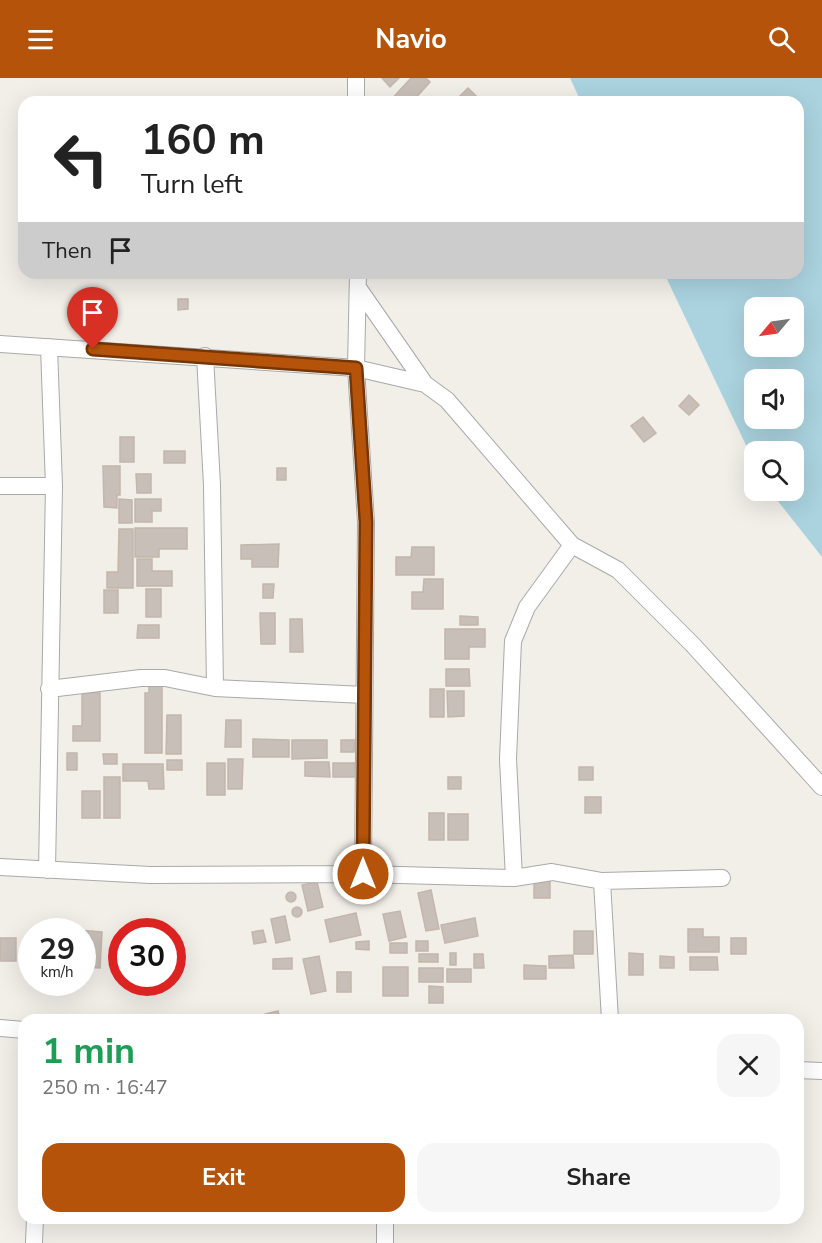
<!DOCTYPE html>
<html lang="en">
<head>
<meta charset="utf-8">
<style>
	:root { --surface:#fff; --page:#f6f6f6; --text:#222; --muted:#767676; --accent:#b45309 }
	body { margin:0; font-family:"Nunito Sans",sans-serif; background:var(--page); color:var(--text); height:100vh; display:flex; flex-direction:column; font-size:22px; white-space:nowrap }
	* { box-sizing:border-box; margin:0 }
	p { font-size:20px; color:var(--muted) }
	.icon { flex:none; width:33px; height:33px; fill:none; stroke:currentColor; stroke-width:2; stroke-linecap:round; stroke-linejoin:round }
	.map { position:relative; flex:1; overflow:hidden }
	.drawer { position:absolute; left:18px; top:936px; width:786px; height:210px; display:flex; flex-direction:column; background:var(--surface); border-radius:18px; box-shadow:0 6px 24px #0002 }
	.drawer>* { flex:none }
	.guide { position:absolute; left:18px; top:18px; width:786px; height:183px; border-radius:18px; box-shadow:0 6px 24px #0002; background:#fff; color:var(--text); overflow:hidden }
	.needle { width:39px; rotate:241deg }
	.tools { position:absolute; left:744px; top:219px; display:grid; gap:12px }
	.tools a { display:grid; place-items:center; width:60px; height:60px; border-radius:12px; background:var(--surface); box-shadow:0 6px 24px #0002; font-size:30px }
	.speed { position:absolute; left:18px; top:840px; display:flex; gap:12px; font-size:30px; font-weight:700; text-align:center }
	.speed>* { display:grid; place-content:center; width:78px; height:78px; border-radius:50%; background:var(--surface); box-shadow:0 6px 24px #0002; line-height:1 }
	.speed small { font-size:15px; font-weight:400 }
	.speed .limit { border:9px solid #d22; background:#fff; color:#111 }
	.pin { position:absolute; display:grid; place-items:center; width:51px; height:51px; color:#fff; margin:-62px -26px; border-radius:50% 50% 50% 0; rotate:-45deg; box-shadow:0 0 6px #0007 }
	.pin .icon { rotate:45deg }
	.me { position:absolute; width:66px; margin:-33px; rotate:0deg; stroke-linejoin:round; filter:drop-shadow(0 0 4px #0008) }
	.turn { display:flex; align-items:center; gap:21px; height:126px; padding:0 24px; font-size:27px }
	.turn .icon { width:78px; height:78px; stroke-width:2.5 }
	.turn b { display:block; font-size:42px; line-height:51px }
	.then { display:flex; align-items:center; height:57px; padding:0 24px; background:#0003; gap:12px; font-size:22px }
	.round { display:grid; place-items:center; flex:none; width:63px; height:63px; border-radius:18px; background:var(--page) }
	.summary { display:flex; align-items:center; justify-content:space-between; height:102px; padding:0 24px }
	h1 { font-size:36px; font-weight:700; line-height:45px; color:#1e9e55 }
	.primary-button { display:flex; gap:12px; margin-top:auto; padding:12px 24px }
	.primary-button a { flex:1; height:69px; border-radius:18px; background:var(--accent); color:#fff; font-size:24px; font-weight:700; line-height:69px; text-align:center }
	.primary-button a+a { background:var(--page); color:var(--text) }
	header { display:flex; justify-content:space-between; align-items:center; height:78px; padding:0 24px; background:var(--accent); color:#fff; font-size:27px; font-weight:700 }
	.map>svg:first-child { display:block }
</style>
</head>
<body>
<header><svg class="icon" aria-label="menu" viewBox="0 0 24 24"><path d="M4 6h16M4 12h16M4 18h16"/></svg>Navio<svg class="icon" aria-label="search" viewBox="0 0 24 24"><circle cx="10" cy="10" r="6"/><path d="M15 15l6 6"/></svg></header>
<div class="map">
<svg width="822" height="1165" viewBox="0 0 822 1165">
	<rect width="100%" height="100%" fill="#f2efe9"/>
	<!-- water -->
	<path fill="#aad3df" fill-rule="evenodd" d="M570,0H822V479L770,413L794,412V374H754V384L664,195H798V24H581ZM754,230H794V268H754ZM754,302H794V340H754Z"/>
	<!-- building -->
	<path fill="#c7bfb8" stroke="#c4b6ab" stroke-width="1.5" d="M382,0H399L390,9Z
		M411,0H426L430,4L412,24H389Z
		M468,10L482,24H454Z
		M178,221H188V231L178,232Z
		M689,317L699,327L689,337L679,328Z
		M643,339L656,355L644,364L631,348Z
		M120,359H134V384H120Z
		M164,373H185V385H164Z
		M103,388H120V417H117V430L104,429Z
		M277,390H286V402H277Z
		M136,396H151V415H137Z
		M119,421L132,422V445H119Z
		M135,421H161V433H152V444H135Z
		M135,450H187V471H159V479H135Z
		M119,451H133V510H107V494H118Z
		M279,466L278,489H252V481H241V467Z
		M412,469H434V497H396V479H411Z
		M137,481H152V493H172V508H137Z
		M424,501H443V531H412V514H423Z
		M263,506H274L273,520H263Z
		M146,511H161V539H146Z
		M104,512H118V535H104Z
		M260,535H275V566H261Z
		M460,538L478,539V547H460Z
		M290,541H302L303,574H290Z
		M138,547H159V560H137Z
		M445,551H485V569H469V581H445Z
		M446,591H469L470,608H446Z
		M149,607H162V675H145V615H149Z
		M430,611H444V639H430Z
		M447,613H464V638L448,639Z
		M82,614L100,615V663H73V648H82Z
		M167,637H181V676H166Z
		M226,642H241V669H225Z
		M253,661L289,662V679H253Z
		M292,662H327V680L292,681Z
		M341,662H355L354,674H341Z
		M67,675H77V692H67Z
		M103,676H117V686H104Z
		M228,681H243L242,711H228Z
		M167,682H182V692H167Z
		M305,684H329L330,699L305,698Z
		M207,685H225V717H207Z
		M333,685H355L356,699H333Z
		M123,686H163L164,711H149L148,703H123Z
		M579,689H593V702H579Z
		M104,699H120V740H104Z
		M448,699H461V711H448Z
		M82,713H100V740H82Z
		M585,719H601V735H585Z
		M429,735H444V762H429Z
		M448,736H468V762H448Z
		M534,803H550V820H534Z
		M317,804L323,829L308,833L302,807Z
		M431,812L439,851L426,853L418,815Z
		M286 819a5 5 0 1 1 10 0a5 5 0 1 1-10 0Z
		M292 834a5 5 0 1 1 10 0a5 5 0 1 1-10 0Z
		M400,833L406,859L389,863L383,836Z
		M356,835L361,857L330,864L325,842Z
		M285,838L290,862L276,865L271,841Z
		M475,840L478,858L445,865L441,847Z
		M40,849L102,854L100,890L82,889V854H40Z
		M688,851H703V859H719V874H688Z
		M263,852L266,864L254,866L252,854Z
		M574,853H593V876H574Z
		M0,860H16V883H0Z
		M731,860H746V876H731Z
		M369,863V872L356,871V864Z
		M416,863H428V873H416Z
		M390,865H407V875H390Z
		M450,875H456V887H450Z
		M629,875L643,876V897H629Z
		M419,876H438V884H419Z
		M474,876H483L484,890H474Z
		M573,877L574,890H549V878Z
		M319,878L326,913L311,916L303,881Z
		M660,878L674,879V890H660Z
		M690,879H717L718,892H690Z
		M292,880V891H273V881Z
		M524,887L546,888V901H524Z
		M383,889H408V918H383Z
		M419,890H443V904H419Z
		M447,891H471V904H447Z
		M337,894H351V914H337Z
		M429,908L443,909V925H429Z
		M278,933L280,942H266L265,936Z"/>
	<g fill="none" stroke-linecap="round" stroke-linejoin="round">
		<!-- minor casing -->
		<g stroke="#a9a9a9" stroke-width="18">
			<path id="minor" d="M356,0V24
				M358,195L356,290L425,306
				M359,211L425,306L447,322L572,467L618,492L693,567L822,709
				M0,266L356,290L366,444L363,796
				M205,278L212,407L215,610
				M0,408H54
				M49,611L141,600H165L215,610L364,617
				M0,789L150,797L363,796L514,800L552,794L602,803L722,800
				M47,792L54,408L49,269
				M514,800L508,681L513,563L527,529L572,467
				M602,803L610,942
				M0,950L24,952
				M798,992L822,993
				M34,1165L35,1140
				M385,1165V1140"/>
		</g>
		<!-- minor -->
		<use href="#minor" stroke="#fff" stroke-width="16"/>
	</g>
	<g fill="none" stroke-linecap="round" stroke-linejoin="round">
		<!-- route casing -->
		<g stroke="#753606" stroke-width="15">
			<path id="route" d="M93,271L356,290L366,444L363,796"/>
		</g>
		<!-- route -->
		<use href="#route" stroke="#b45309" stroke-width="10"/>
	</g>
</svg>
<div class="tools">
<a><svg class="needle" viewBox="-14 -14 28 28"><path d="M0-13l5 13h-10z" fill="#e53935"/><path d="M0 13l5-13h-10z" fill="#767676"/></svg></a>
<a><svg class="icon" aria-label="sound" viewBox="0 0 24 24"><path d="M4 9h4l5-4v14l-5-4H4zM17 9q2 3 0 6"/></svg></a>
<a><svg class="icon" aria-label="search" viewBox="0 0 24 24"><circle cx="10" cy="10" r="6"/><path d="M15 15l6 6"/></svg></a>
</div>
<div class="speed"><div>29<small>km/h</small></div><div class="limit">30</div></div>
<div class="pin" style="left:93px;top:271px;background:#d93025"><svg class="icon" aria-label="arrive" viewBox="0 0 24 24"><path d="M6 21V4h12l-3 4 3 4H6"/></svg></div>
<svg class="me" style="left:363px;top:796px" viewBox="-20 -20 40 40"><circle r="17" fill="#b45309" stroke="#fff" stroke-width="3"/><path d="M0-11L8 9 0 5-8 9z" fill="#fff"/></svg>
<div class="guide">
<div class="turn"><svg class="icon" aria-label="left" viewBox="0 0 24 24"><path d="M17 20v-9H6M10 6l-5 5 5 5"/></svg><div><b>160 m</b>Turn left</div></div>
<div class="then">Then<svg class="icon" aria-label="arrive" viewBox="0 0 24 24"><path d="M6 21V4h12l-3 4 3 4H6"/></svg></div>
</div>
<section class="drawer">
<div class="summary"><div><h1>1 min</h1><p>250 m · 16:47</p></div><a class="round"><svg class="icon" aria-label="close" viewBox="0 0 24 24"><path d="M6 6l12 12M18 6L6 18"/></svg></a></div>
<div class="primary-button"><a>Exit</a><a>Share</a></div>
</section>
</div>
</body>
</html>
